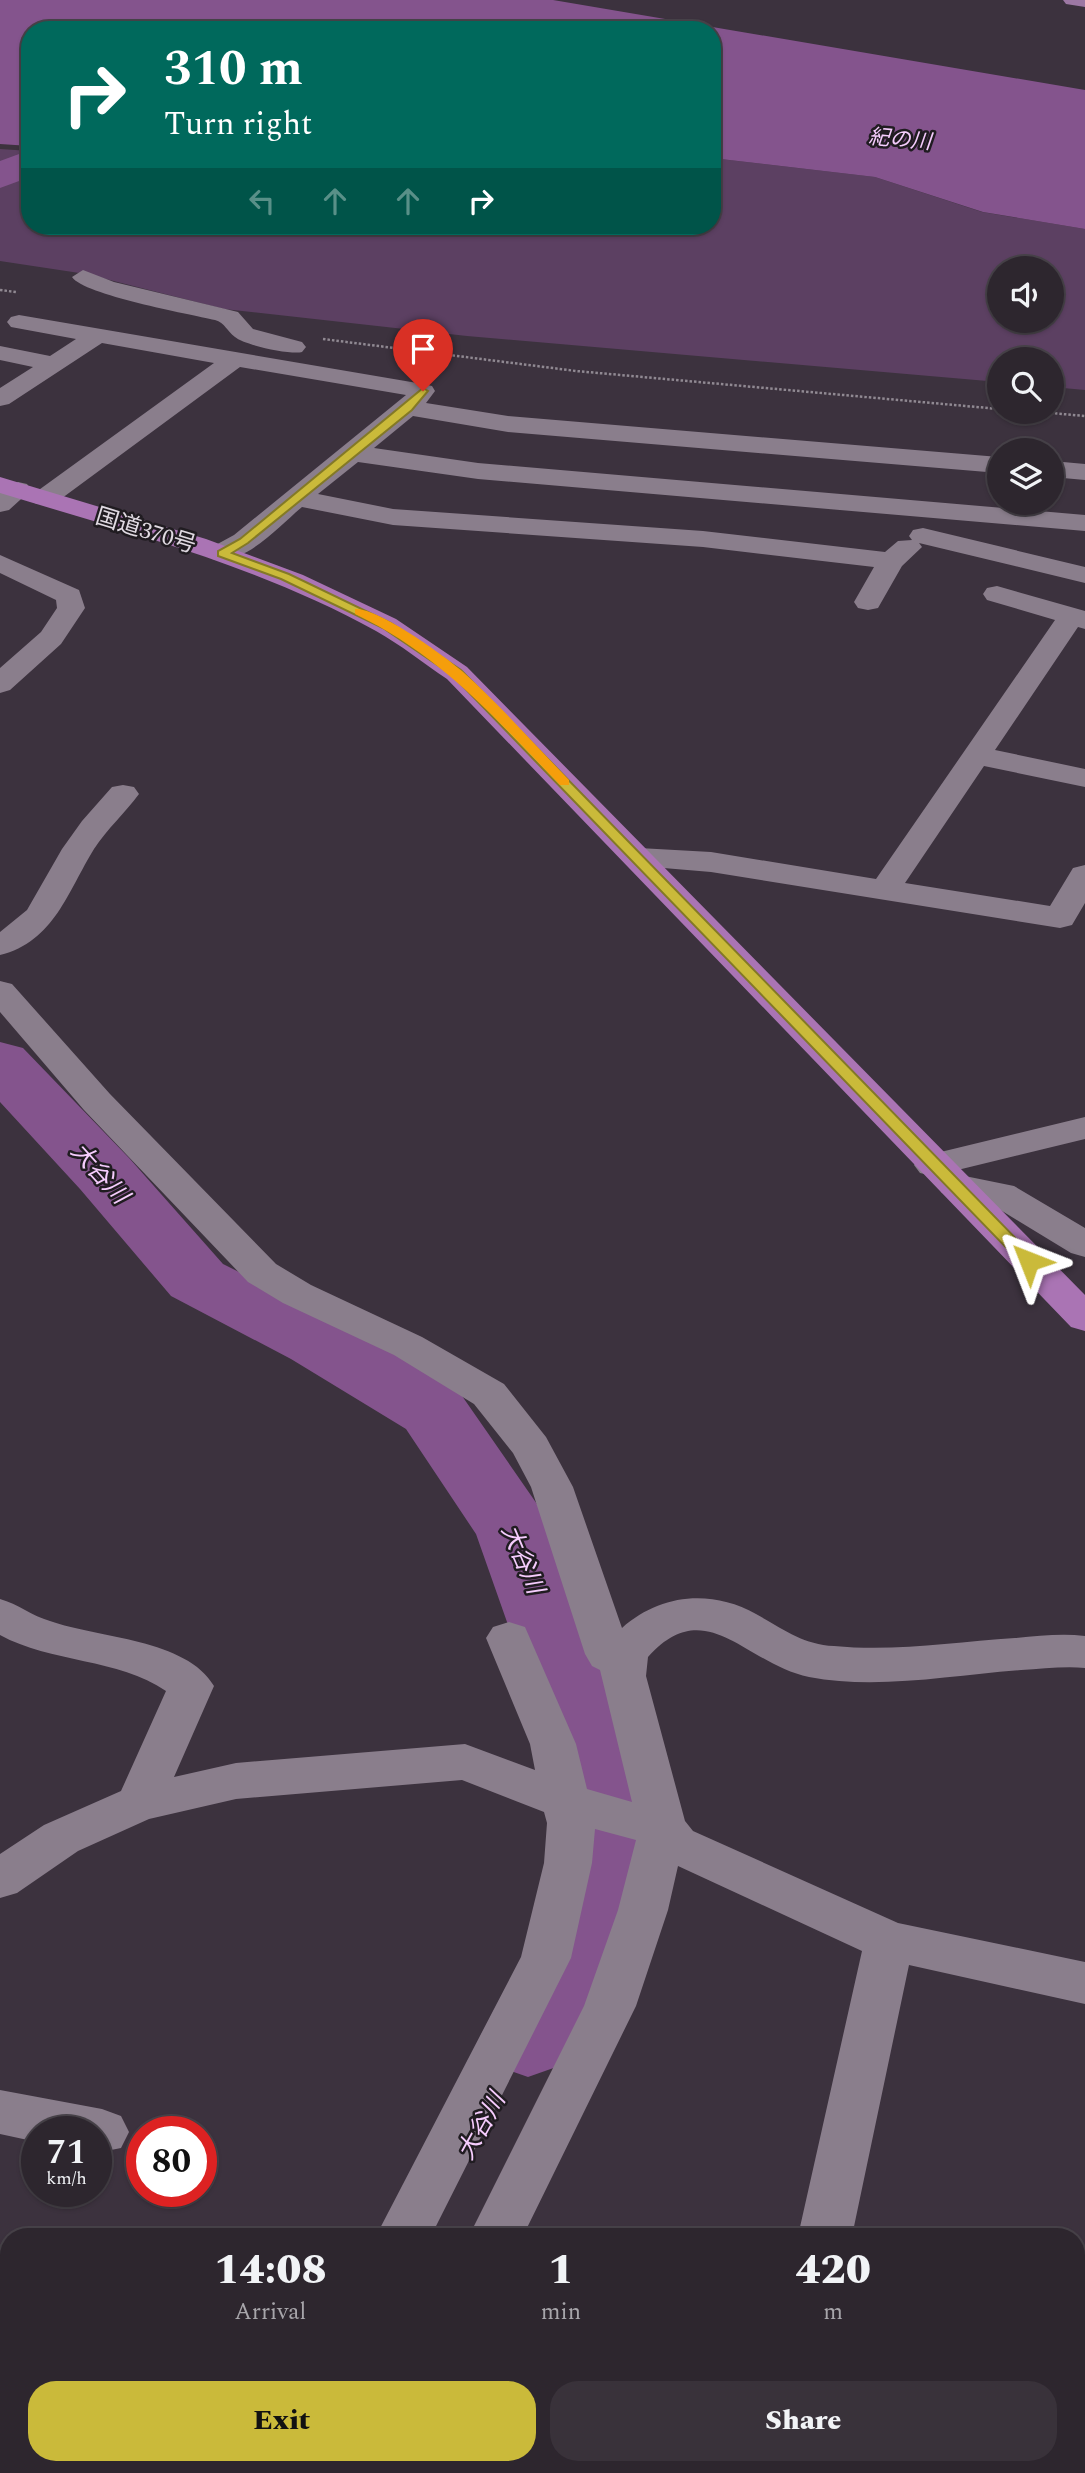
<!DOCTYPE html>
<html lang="en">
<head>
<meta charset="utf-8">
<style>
	:root { --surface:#2d262e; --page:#39323a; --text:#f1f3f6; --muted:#a7a5aa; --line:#48434a; --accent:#caba3a }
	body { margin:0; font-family:Spectral,"Noto Sans JP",serif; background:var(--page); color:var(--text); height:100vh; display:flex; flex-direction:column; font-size:26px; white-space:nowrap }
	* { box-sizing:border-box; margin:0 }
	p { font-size:23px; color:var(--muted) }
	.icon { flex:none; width:38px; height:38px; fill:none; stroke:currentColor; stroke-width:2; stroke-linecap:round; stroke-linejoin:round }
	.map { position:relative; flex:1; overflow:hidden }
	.sheet { position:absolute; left:0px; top:2228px; width:1085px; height:247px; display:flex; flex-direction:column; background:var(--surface); border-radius:28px 28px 0 0; box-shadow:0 2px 5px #0004,0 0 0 2px var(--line) }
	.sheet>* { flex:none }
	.top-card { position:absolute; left:21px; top:21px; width:700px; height:214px; border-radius:28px; box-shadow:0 2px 5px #0004,0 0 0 2px var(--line); background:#00695c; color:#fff; overflow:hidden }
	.tools { position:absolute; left:987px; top:256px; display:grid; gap:14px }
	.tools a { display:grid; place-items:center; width:77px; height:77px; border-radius:50%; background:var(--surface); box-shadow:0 2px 5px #0004,0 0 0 2px var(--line); font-size:35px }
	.speed { position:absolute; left:21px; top:2116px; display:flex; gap:14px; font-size:35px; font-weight:700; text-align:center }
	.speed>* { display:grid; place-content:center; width:91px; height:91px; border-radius:50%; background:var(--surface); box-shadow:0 2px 5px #0004,0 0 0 2px var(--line); line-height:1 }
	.speed small { font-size:18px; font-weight:400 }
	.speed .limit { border:10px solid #d22; background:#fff; color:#111 }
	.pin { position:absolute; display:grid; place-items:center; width:60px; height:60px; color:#fff; margin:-72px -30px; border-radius:50% 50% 50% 0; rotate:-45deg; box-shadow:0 0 7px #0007 }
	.pin .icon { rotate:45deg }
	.me { position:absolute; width:77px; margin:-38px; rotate:315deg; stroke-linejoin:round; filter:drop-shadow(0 0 5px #0008) }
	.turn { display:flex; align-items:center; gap:24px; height:147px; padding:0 28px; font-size:32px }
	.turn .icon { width:91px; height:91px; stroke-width:2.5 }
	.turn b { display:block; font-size:49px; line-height:60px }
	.lanes { display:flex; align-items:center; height:66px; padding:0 28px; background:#0003; justify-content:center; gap:35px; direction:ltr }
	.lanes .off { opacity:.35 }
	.eta { display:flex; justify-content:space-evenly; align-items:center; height:119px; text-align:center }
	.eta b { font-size:42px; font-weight:800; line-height:49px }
	.button { display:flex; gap:14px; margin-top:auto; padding:14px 28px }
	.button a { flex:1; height:80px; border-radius:28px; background:var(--accent); color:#111; font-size:28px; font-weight:800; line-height:80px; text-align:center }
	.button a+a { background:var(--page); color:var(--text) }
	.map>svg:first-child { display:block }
</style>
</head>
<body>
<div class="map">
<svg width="1085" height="2473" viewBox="0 0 1085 2473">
	<rect width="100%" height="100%" fill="#3c323e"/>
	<!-- green -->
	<path fill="#5c4062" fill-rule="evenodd" d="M0,149L30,151V226H712V158L875,177L982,212L1085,229V390L1052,387V359H999V382L467,336L224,309L86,274L0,261ZM999,268H1052V320H999Z"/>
	<!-- water -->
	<path fill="#84548d" d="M0,0H553L1085,90V229L983,212L875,177L712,158V30H30V146L0,144Z"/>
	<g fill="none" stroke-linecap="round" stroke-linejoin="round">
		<!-- river -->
		<path fill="#84548d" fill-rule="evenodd" d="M30,150V177L0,188V161Z
			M0,1042L23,1048L130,1159L223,1264L345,1325L460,1393L555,1530L603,1656L630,1768L651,1886L562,2065L528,2077L494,2065L480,2037L559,1886L542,1768L519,1656L476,1534L406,1429L291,1359L171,1296L80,1189L0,1102Z"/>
		<!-- path -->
		<path stroke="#908992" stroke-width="2.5" stroke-dasharray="2.5 2" stroke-linecap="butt" d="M0,290L16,292
			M323,339L576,371L999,409
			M1028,411L1085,416"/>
		<!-- minor -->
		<path fill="#8a7e8c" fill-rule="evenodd" d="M83,270L114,282L238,312L253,329L302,342L306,347L302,352C291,355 244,345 235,337C227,331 225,323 215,320C189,314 84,295 72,277Z
			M19,315L423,384L432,386L435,391L426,403L508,416L999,457V473L508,432L413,416L374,448L478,463L1085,515V531L478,479L358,462L318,494L393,509L703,531L885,552L898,541L912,540L909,536L913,530L923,528L1085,567V583L919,543L922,547L902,566L878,608L868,610L858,608L854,602L874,567L703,547L393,525L302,507C279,526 244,567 212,559L208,553L212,547L234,535L406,395L240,367L54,504H36L32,498L36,492L214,363L102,343L9,404L0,406V388L33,367L0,360V346L50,356L76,339L11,327L7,322L11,317Z
			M1052,461L1085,464V480L1052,477Z
			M18,482L27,484L31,490L9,510L0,512V491Z
			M0,555L79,590L85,608L61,644L10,690L0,693V668L41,632L57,608L56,600L0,573Z
			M997,586L1085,611V629L1078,627L995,750L1085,769V787L984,766L905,883L1050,906L1073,868L1085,865V903L1072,925L1060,928L711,872L628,865L623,858L628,851L639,848L711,852L876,879L1055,620L987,600L983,594L987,588Z
			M123,785L134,787L139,794C125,813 107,829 94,849C68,891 54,942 0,955V932L27,910L62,849L82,821L112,787Z
			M0,981L12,984L110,1094L276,1264L311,1285L422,1337L504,1384L546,1437L573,1487L622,1628C660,1594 711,1589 756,1614C783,1629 802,1644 834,1646C894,1652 955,1642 1015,1638C1039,1636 1062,1633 1085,1636V1668C1064,1666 1042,1669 1021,1670C952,1675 878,1690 809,1677C745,1664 706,1592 648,1657L646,1676L685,1821L693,1831L898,1923L1085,1962V2004L909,1965L852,2236H798L862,1951L678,1866L668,1910L636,2006L523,2236H469L584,2006L618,1910L636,1840L595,1829L592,1863L571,1958L431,2236H376L521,1957L544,1863L547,1823L544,1812L462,1780L236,1799L149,1819L78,1851L17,1893L0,1898V1854L44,1825L121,1791L166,1691C118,1658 51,1663 0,1635V1599C18,1604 32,1616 50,1621C98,1638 187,1639 214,1686L174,1777L236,1763L465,1744L535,1770L530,1744L486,1638L493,1627L509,1622L525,1627L576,1744L587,1789L632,1802L600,1670L592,1666L585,1654L531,1487L513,1453L474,1404L394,1355L283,1303L248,1282L84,1110L0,1012Z
			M1085,1117V1139L933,1176L920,1173L914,1165L920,1157Z
			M955,1174L1014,1186L1085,1228V1257L1071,1253L989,1203L942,1193L936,1185L942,1177Z
			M0,2090L102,2109L121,2116L129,2132L121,2148L96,2153V2132H37V2142L0,2134Z
			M255,2466H313L310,2473H252Z
			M353,2466H412L409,2473H350Z
			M746,2466H804L802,2473H744Z"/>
		<!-- major -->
		<path fill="#9d78a4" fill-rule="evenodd" d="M1063,0H1085V7L1066,4Z"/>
		<!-- highway -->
		<path fill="#aa74b4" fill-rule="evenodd" d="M0,477L206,539L303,575L396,619L467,667L1085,1295V1331L1071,1327L447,679C423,663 401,645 376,631C258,566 128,532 0,493Z"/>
	</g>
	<!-- route -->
	<path fill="#caba3a" stroke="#837926" stroke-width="2" d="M423,388L428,391L412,410L248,543L232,553L289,574L391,623L461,670L1035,1258V1265H1023L452,675L383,628L281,579L218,556V551L240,539Z"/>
	<!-- slow -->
	<path fill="#f59e0b" d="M355,609C377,607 445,656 462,671C500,705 534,744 569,780V785H560C495,718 442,656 355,614Z"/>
	<g text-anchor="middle" stroke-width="5" stroke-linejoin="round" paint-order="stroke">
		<!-- far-water labels -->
		<g font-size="21" font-style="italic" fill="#f6cdfe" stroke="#201c21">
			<text transform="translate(900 139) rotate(5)" y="7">紀の川</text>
		</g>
		<!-- street labels -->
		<g font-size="23" fill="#e0dae2" stroke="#201c21">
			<text transform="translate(146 530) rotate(17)" y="8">国道370号</text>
		</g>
		<!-- water labels -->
		<g font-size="24" font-style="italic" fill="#f6cdfe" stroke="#201c21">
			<text transform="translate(100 1173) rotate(48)" y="8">大谷川</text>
			<text transform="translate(523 1559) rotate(67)" y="8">大谷川</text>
			<text transform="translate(481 2126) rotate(-61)" y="8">大谷川</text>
		</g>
	</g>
</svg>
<div class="tools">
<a><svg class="icon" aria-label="sound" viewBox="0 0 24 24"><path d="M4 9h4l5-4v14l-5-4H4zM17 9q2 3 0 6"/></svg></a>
<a><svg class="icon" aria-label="search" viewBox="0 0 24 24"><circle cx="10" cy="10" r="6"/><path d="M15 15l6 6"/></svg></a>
<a><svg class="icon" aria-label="layers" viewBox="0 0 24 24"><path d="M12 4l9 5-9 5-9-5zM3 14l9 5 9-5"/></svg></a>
</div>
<div class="speed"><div>71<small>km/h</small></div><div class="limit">80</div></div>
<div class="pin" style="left:423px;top:391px;background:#d93025"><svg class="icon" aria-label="arrive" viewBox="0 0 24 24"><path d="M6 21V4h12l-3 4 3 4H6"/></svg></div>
<svg class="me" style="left:1029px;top:1261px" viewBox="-20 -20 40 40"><path d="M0-17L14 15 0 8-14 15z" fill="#caba3a" stroke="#fff" stroke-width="4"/></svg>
<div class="top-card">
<div class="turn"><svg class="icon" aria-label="right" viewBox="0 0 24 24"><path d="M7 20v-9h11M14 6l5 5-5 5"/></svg><div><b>310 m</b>Turn right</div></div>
<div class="lanes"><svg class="icon off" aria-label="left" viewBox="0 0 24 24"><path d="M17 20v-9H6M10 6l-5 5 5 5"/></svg><svg class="icon off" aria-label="ahead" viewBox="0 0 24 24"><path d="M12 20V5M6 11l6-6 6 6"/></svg><svg class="icon off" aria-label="ahead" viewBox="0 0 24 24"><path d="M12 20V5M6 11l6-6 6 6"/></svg><svg class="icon" aria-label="right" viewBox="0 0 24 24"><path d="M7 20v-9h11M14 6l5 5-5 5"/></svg></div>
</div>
<section class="sheet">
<div class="eta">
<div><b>14:08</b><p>Arrival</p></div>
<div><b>1</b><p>min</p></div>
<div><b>420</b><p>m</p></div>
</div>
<div class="button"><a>Exit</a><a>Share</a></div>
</section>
</div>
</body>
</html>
